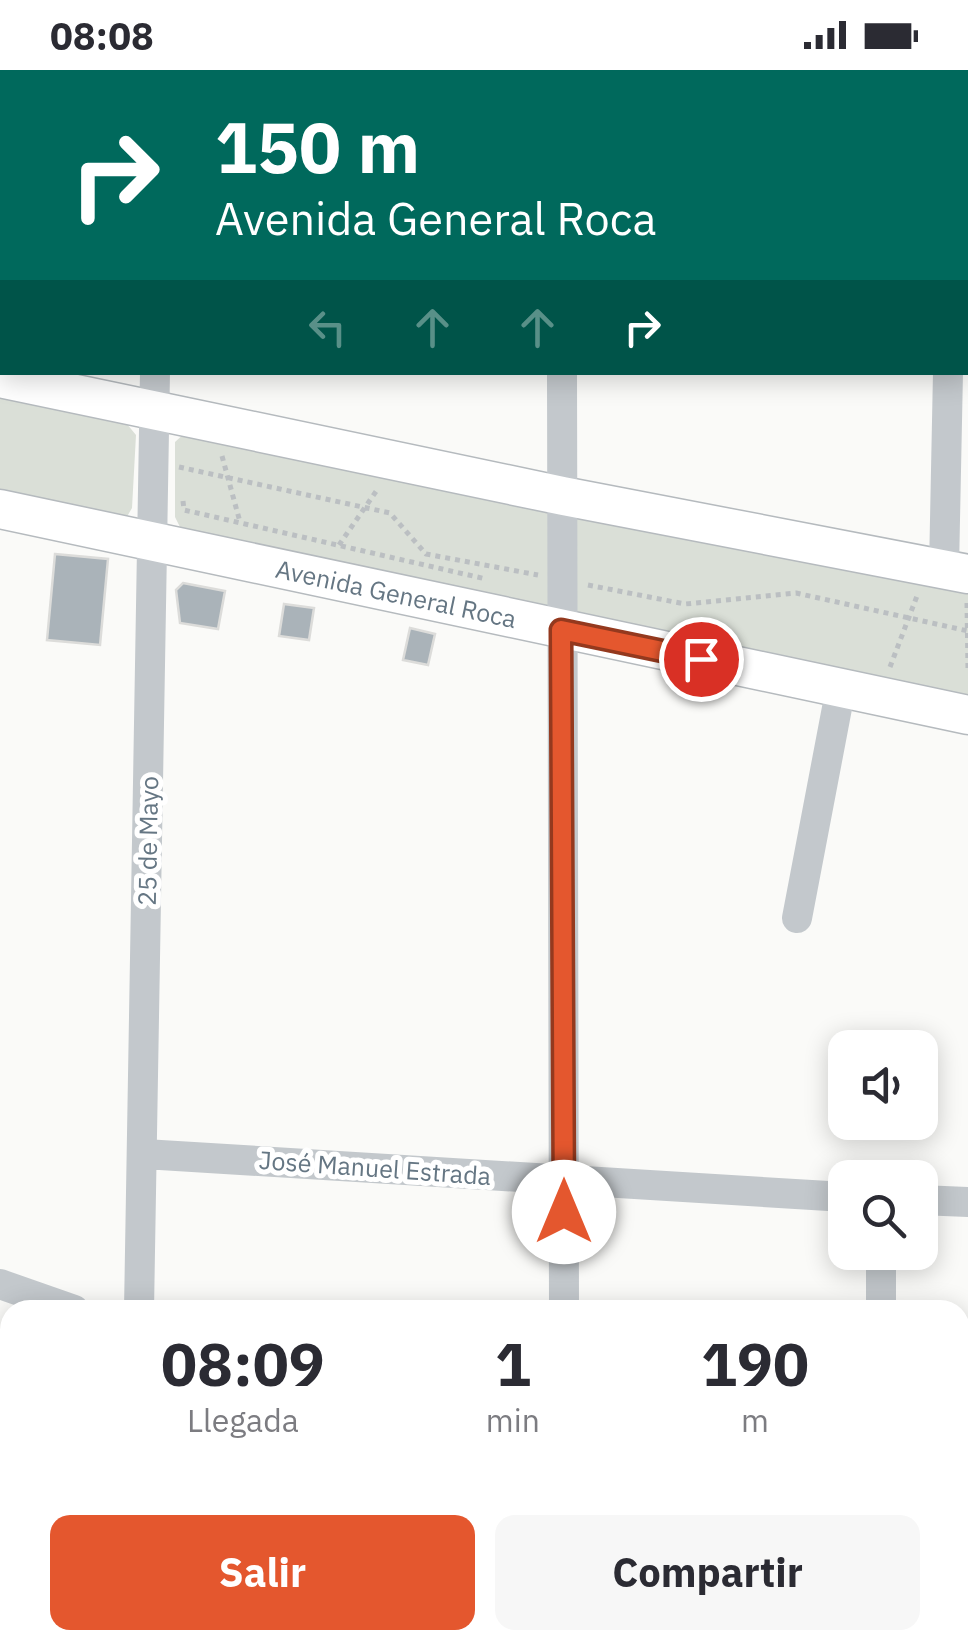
<!DOCTYPE html>
<html lang="es">
<head>
<meta charset="utf-8">
<style>
	:root { --surface:#fff; --page:#f7f7f7; --text:#2b2b33; --muted:#7c7c81; --accent:#e4572e }
	body { margin:0; font-family:"IBM Plex Sans",sans-serif; background:var(--page); color:var(--text); height:100vh; display:flex; flex-direction:column; font-size:38px; white-space:nowrap }
	* { box-sizing:border-box; margin:0 }
	p { font-size:32px; color:var(--muted) }
	.icon { flex:none; width:55px; height:55px; fill:none; stroke:currentColor; stroke-width:2; stroke-linecap:round; stroke-linejoin:round }
	.map { position:relative; flex:1; overflow:hidden }
	.sheet { position:absolute; left:0px; top:1230px; width:970px; height:350px; display:flex; flex-direction:column; background:var(--surface); border-radius:30px 30px 0 0; box-shadow:0 5px 25px #0003 }
	.sheet>* { flex:none }
	.hud { position:absolute; left:0px; top:0px; width:970px; height:305px; box-shadow:0 5px 25px #0003; background:#00695c; color:#fff; overflow:hidden }
	.controls { position:absolute; left:828px; top:960px; display:grid; gap:20px }
	.controls a { display:grid; place-items:center; width:110px; height:110px; border-radius:20px; background:var(--surface); box-shadow:0 5px 25px #0003; font-size:50px }
	.pin { position:absolute; display:grid; place-items:center; width:85px; height:85px; color:#fff; margin:-42px; border:5px solid #fff; border-radius:50%; box-shadow:0 2px 10px #0007 }
	.me { position:absolute; width:110px; margin:-55px; rotate:0deg; stroke-linejoin:round; filter:drop-shadow(0 0 8px #0008) }
	.turn { display:flex; align-items:center; gap:35px; height:210px; padding:0 50px; font-size:45px }
	.turn .icon { width:130px; height:130px; stroke-width:2.5 }
	.turn b { display:block; font-size:70px; line-height:85px }
	.lanes { display:flex; align-items:center; height:95px; padding:0 50px; background:#0003; justify-content:center; gap:50px; direction:ltr }
	.lanes .off { opacity:.35 }
	.eta { display:flex; justify-content:space-evenly; align-items:center; height:170px; text-align:center }
	.eta b { font-size:60px; font-weight:700; line-height:70px }
	.button { display:flex; gap:20px; margin-top:auto; padding:20px 50px }
	.button a { flex:1; height:115px; border-radius:20px; background:var(--accent); color:#fff; font-size:40px; font-weight:700; line-height:115px; text-align:center }
	.button a+a { background:var(--page); color:var(--text) }
	.status { display:flex; justify-content:space-between; align-items:center; height:70px; padding:0 50px; background:var(--surface); direction:ltr }
	.status svg { height:28px; fill:currentColor }
	.map>svg:first-child { display:block }
</style>
</head>
<body>
<div class="status"><b>08:08</b><svg viewBox="0 0 49 12"><path d="M0 12V9h3v3zM5 12V6h3v6zM10 12V3h3v9zM15 12V0h3v12zM26 1h20v11H26zM47 4h2v5h-2z"/></svg></div>
<div class="map">
<svg width="968" height="1580" viewBox="0 0 968 1580">
	<rect width="100%" height="100%" fill="#fafaf8"/>
	<!-- green -->
	<path fill="#dadfd7" d="M0,322L122,348L136,365L132,438L125,450L0,422Z
		M186,362L968,504V645L561,560L180,457L175,447V372Z"/>
	<!-- building -->
	<path fill="#aab3b9" stroke="#dcdcda" stroke-width="2.5" d="M55,484L108,489L100,575L47,570Z
		M183,513L225,521L218,559L180,553L176,520Z
		M284,534L314,538L309,570L279,566Z
		M410,558L435,564L428,595L403,590Z"/>
	<g fill="none" stroke-linecap="round" stroke-linejoin="round">
		<!-- major casing -->
		<g stroke="#b5babe" stroke-width="41">
			<path id="major" d="M0,308L563,426L968,504
				M0,439L968,645"/>
		</g>
		<!-- path -->
		<path stroke="#bbbfc2" stroke-width="5" stroke-dasharray="5 5" stroke-linecap="butt" d="M222,386L240,452
			M179,397L390,443L426,484L538,505
			M183,431L184,440L486,509
			M339,475L377,420
			M588,515L685,534L796,523L968,561
			M967,533L968,600
			M703,554L731,561
			M890,597L917,526"/>
		<!-- minor -->
		<path stroke="#c3c8cc" stroke-width="30" d="M560,0V2
			M160,2V0
			M953,2V0
			M562,302L564,1240
			M944,499L948,302
			M797,848L841,617
			M144,1084L845,1127
			M920,1130L968,1132
			M0,1214L74,1240
			M139,1240L155,302
			M881,1240V1182
			M955,1570V1580
			M136,1580V1570
			M512,1580L514,1570
			M693,1580L695,1570
			M801,1580L802,1570"/>
		<!-- major -->
		<use href="#major" stroke="#fff" stroke-width="38"/>
	</g>
	<g fill="none" stroke-linecap="round" stroke-linejoin="round">
		<!-- route casing -->
		<g stroke="#94391e" stroke-width="25">
			<path id="route" d="M564,1142L561,560L701,589"/>
		</g>
		<!-- route -->
		<use href="#route" stroke="#e4572e" stroke-width="18"/>
	</g>
	<g text-anchor="middle" stroke-width="10" stroke-linejoin="round" paint-order="stroke">
		<!-- street labels -->
		<g font-size="25" fill="#657683" stroke="#fff">
			<text transform="translate(396 524) rotate(12)" y="9">Avenida General Roca</text>
			<text transform="translate(148 771) rotate(-89)" y="9">25 de Mayo</text>
			<text transform="translate(375 1098) rotate(4)" y="9">José Manuel Estrada</text>
		</g>
	</g>
</svg>
<div class="controls">
<a><svg class="icon" aria-label="sound" viewBox="0 0 24 24"><path d="M4 9h4l5-4v14l-5-4H4zM17 9q2 3 0 6"/></svg></a>
<a><svg class="icon" aria-label="search" viewBox="0 0 24 24"><circle cx="10" cy="10" r="6"/><path d="M15 15l6 6"/></svg></a>
</div>
<div class="pin" style="left:701px;top:589px;background:#d93025"><svg class="icon" aria-label="arrive" viewBox="0 0 24 24"><path d="M6 21V4h12l-3 4 3 4H6"/></svg></div>
<svg class="me" style="left:564px;top:1142px" viewBox="-20 -20 40 40"><circle r="19" fill="#fff"/><path d="M0-13L10 11 0 6-10 11z" fill="#e4572e"/></svg>
<div class="hud">
<div class="turn"><svg class="icon" aria-label="right" viewBox="0 0 24 24"><path d="M7 20v-9h11M14 6l5 5-5 5"/></svg><div><b>150 m</b>Avenida General Roca</div></div>
<div class="lanes"><svg class="icon off" aria-label="left" viewBox="0 0 24 24"><path d="M17 20v-9H6M10 6l-5 5 5 5"/></svg><svg class="icon off" aria-label="ahead" viewBox="0 0 24 24"><path d="M12 20V5M6 11l6-6 6 6"/></svg><svg class="icon off" aria-label="ahead" viewBox="0 0 24 24"><path d="M12 20V5M6 11l6-6 6 6"/></svg><svg class="icon" aria-label="right" viewBox="0 0 24 24"><path d="M7 20v-9h11M14 6l5 5-5 5"/></svg></div>
</div>
<section class="sheet">
<div class="eta">
<div><b>08:09</b><p>Llegada</p></div>
<div><b>1</b><p>min</p></div>
<div><b>190</b><p>m</p></div>
</div>
<div class="button"><a>Salir</a><a>Compartir</a></div>
</section>
</div>
</body>
</html>
